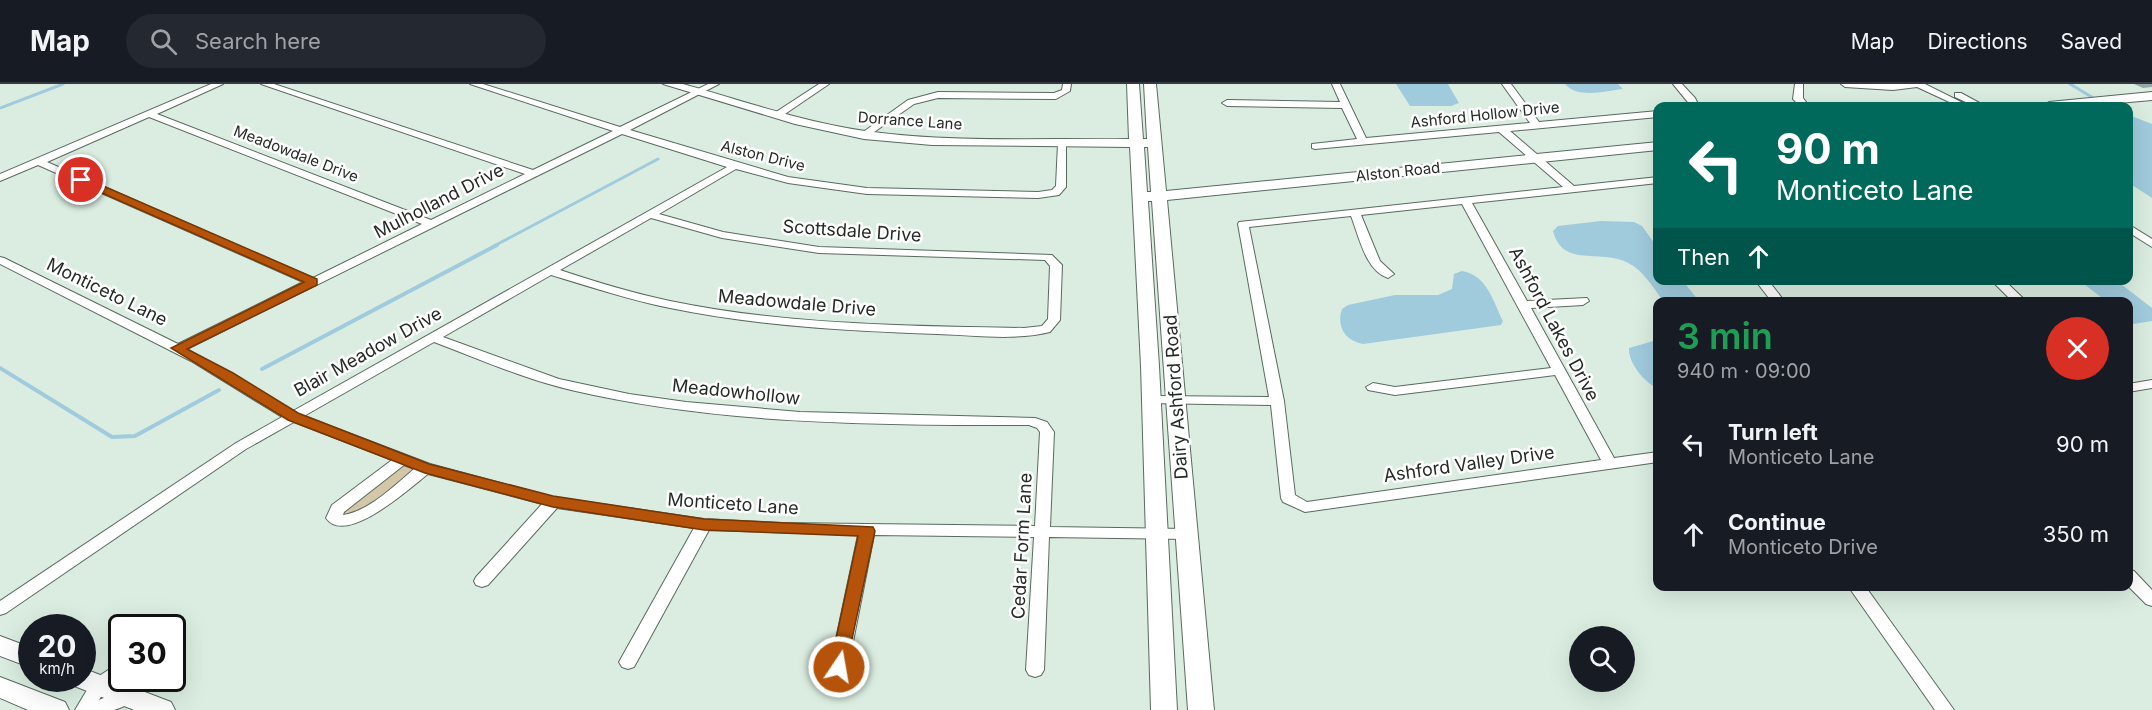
<!DOCTYPE html>
<html lang="en">
<head>
<meta charset="utf-8">
<style>
	:root { --surface:#171b24; --page:#242831; --text:#f1f3f6; --muted:#9ea1a6; --line:#363941 }
	body { margin:0; font-family:Inter,sans-serif; background:var(--page); color:var(--text); height:100vh; display:flex; flex-direction:column; font-size:22px; white-space:nowrap }
	* { box-sizing:border-box; margin:0 }
	p { font-size:20px; color:var(--muted) }
	.icon { flex:none; width:33px; height:33px; fill:none; stroke:currentColor; stroke-width:2; stroke-linecap:round; stroke-linejoin:round }
	.map { position:relative; flex:1; overflow:hidden }
	.side { position:absolute; left:1653px; top:213px; width:480px; height:294px; display:flex; flex-direction:column; background:var(--surface); border-radius:12px; box-shadow:0 6px 24px #0002 }
	.side>* { flex:none }
	.top-card { position:absolute; left:1653px; top:18px; width:480px; height:183px; border-radius:12px; box-shadow:0 6px 24px #0002; background:#00695c; color:#fff; overflow:hidden }
	.controls { position:absolute; left:1569px; top:542px; display:grid; gap:12px }
	.controls a { display:grid; place-items:center; width:66px; height:66px; border-radius:50%; background:var(--surface); box-shadow:0 6px 24px #0002; font-size:30px }
	.speed { position:absolute; left:18px; top:530px; display:flex; gap:12px; font-size:30px; font-weight:700; text-align:center }
	.speed>* { display:grid; place-content:center; width:78px; height:78px; border-radius:50%; background:var(--surface); box-shadow:0 6px 24px #0002; line-height:1 }
	.speed small { font-size:15px; font-weight:400 }
	.speed .limit { border:3px solid #111; border-radius:9px; background:#fff; color:#111 }
	.pin { position:absolute; display:grid; place-items:center; width:51px; height:51px; color:#fff; margin:-26px; border:3px solid #fff; border-radius:50%; box-shadow:0 2px 6px #0007 }
	.me { position:absolute; width:66px; margin:-33px; rotate:12deg; stroke-linejoin:round; filter:drop-shadow(0 0 4px #0008) }
	.turn { display:flex; align-items:center; gap:21px; height:126px; padding:0 24px; font-size:27px }
	.turn .icon { width:78px; height:78px; stroke-width:2.5 }
	.turn b { display:block; font-size:42px; line-height:51px }
	.then { display:flex; align-items:center; height:57px; padding:0 24px; background:#0003; gap:12px; font-size:22px }
	.round { display:grid; place-items:center; flex:none; width:63px; height:63px; border-radius:32px; background:var(--page) }
	.summary { display:flex; align-items:center; justify-content:space-between; height:102px; padding:0 24px }
	h1 { font-size:36px; font-weight:600; line-height:45px; color:#1e9e55 }
	ul { padding:0; list-style:none }
	li { display:flex; align-items:center; gap:18px; height:90px; padding:0 24px }
	li div { flex:1 }
	li b { display:block; font-size:22px }
	li em { font-style:normal }
	header { display:flex; align-items:center; gap:36px; box-sizing:border-box; height:84px; padding:0 30px; background:var(--surface); border-bottom:2px solid var(--line) }
	header strong { font-size:28px }
	nav { display:flex; gap:33px; margin-inline-start:auto; font-size:21px }
	.search { width:420px; height:54px; background:var(--page); display:flex; align-items:center; gap:15px; box-sizing:border-box; padding:0 21px; border-radius:33px; color:var(--muted); font-size:22px }
	.map>svg:first-child { display:block }
</style>
</head>
<body>
<header>
<strong>Map</strong>
<div class="search"><svg class="icon" aria-label="search" viewBox="0 0 24 24"><circle cx="10" cy="10" r="6"/><path d="M15 15l6 6"/></svg>Search here</div>
<nav><a>Map</a><a>Directions</a><a>Saved</a></nav>
</header>
<div class="map">
<svg width="2152" height="626" viewBox="0 0 2152 626">
	<rect width="100%" height="100%" fill="#dbede1"/>
	<!-- green -->
	<path fill="#d3c7a7" d="M403,376L422,384L353,435L336,429Z"/>
	<!-- water -->
	<path fill="#a0cbdd" d="M1396,0H1448L1459,19L1451,22H1410Z
		M1565,0H1618L1623,5C1606,7 1577,15 1565,0Z
		M2129,31L2152,40V114L2129,99Z
		M1601,137L1634,138L1642,142L1657,163L1658,196L1683,197L1699,217H1663C1653,203 1642,184 1624,177C1598,166 1562,183 1553,147L1558,142Z
		M1462,187C1487,191 1493,217 1503,237L1501,241L1363,260C1345,257 1336,242 1342,225L1348,221L1395,211H1438L1452,205L1454,190Z
		M2080,197H2117L2152,224V237L2133,240L2129,236L2128,218L2106,217Z
		M1657,256H1658L1657,304C1645,299 1628,279 1629,264Z"/>
	<g fill="none" stroke-linecap="round" stroke-linejoin="round">
		<!-- stream-far1 -->
		<path stroke="#a0cbdd" stroke-width="3" d="M2070,0L2095,15
			M2101,19L2109,22
			M0,24L63,0
			M494,162L658,75"/>
		<!-- stream -->
		<path stroke="#a0cbdd" stroke-width="4" d="M0,284L112,353L135,352L219,306
			M262,285L497,161"/>
		<!-- street casing -->
		<g stroke="#596a5f" stroke-width="2">
			<path id="street" d="M211,0H223L157,30L431,136L525,90L261,0H274L533,86L613,47L470,0H483L620,43L708,0H719L630,46L788,93L867,104L1038,108L1052,106L1056,102L1058,59L1066,57V103L1059,111L1038,114L867,110L788,99L736,85L659,130L723,148L819,163L1052,171L1062,181L1060,236L1050,248C1014,257 974,251 937,250C847,247 758,242 670,224C630,216 591,203 551,191L443,253L559,295L629,310L686,318L800,328L1035,334L1047,338L1054,348L1050,443L1186,445L1191,446L1194,450L1191,454L1186,455L1049,453L1044,586L1041,591L1035,593L1029,591L1026,586L1034,453L874,451L848,583L845,588L839,590L833,588L830,583L858,451L709,446L634,583L628,585L622,583L619,578L694,444L557,424L488,501L482,503L476,501L474,497L476,493L542,420L428,390C411,403 346,463 326,434L332,421L392,376L294,338L246,365L6,529L0,531V517L236,359L282,333L191,277L0,180V173L4,174L178,260L303,198L38,81L0,97V90ZM149,33L422,140L313,194L47,78ZM622,50L727,83L293,327L187,265ZM651,134L722,154L819,169L1045,176L1050,182L1048,235L1042,242L1024,244C906,242 786,241 670,217C632,209 596,198 560,186ZM434,258C479,275 524,295 571,306C721,341 876,341 1029,341L1037,344L1040,348L1035,442L780,439L704,435L553,413L430,380L304,332ZM404,381L414,385C394,402 369,427 343,431L344,428Z
				M819,0H829L782,32H776V28Z
				M1063,0H1071L1070,7L1056,15L938,14L914,20L867,53L859,51L908,16L938,8L1054,9L1062,6Z
				M1332,0H1340L1366,54L1530,39L1502,0H1511L1539,38L1658,27V33L1510,47L1574,102L1658,93V99L1472,119L1527,217L1587,214L1589,217L1583,221L1531,224L1614,374L1658,368V378L1305,428L1283,418L1281,414L1271,321L1146,319L1144,316L1146,313L1151,312L1269,313L1238,140L1239,138L1563,103L1499,48L1315,65L1312,64V60L1357,55L1342,24L1227,22L1222,19L1227,16L1340,18ZM1462,120L1551,284L1395,303L1373,299L1366,303L1368,306L1395,311L1555,291L1601,376L1307,418L1295,411L1284,317L1249,143L1351,132C1359,152 1365,186 1388,194L1394,190L1380,177L1361,131Z
				M1673,0H1682L1695,14L1699,22H1691Z
				M1795,0H1803V14L1809,22H1800L1793,15Z
				M1841,0H1925L1969,22H1958L1917,3L1893,6L1845,3Z
				M1955,9H1961L1985,22H1974L1955,13Z
				M2128,140L2152,155V163L2128,148Z
				M1755,196H1768L1785,218H1772Z
				M1991,196H2004L2027,218H2013Z
				M2152,296V304L2128,308V300Z
				M2128,485L2134,487L2152,506V522L2146,520L2128,502Z
				M1848,502H1865L1954,626H1935Z
				M172,554L182,559L185,564L178,578L172,580Z
				M122,577V594L105,606L99,616L120,607L136,594H157C150,607 129,622 114,626C103,626 87,626 75,626L93,596Z"/>
		</g>
		<!-- secondary casing -->
		<g stroke="#596a5f" stroke-width="2">
			<path id="secondary" d="M663,0H683C743,17 803,38 865,47C951,59 1042,54 1129,55L1127,0H1139L1143,55H1147L1144,0H1156L1166,107L1658,58V66L1167,116L1214,626H1188L1152,117H1148L1159,282L1177,626H1151L1141,282L1130,63L932,61L864,55L795,40ZM1144,63H1148L1151,108H1147Z
				M2152,8V16L2085,22H2042L2049,18Z
				M0,552L32,564V584L0,572Z
				M82,584L171,618L175,626H134L72,601L68,594H82Z
				M0,593L65,618L69,626H28L0,614Z"/>
		</g>
		<!-- street -->
		<use href="#street" fill="#fff" fill-rule="evenodd"/>
		<!-- secondary -->
		<use href="#secondary" fill="#fff" fill-rule="evenodd"/>
	</g>
	<!-- wall -->
	<path fill="#95a9a8" d="M2134,0H2152V3L2143,4Z"/>
	<!-- route -->
	<path fill="#b45309" stroke="#753606" stroke-width="1.5" d="M77,94H85L317,195V201L187,265L233,289L298,329L429,380L553,412L704,435L873,443L875,447L845,588H833L830,583L858,452L704,446L553,423L425,389L288,336L171,264L304,198L77,98Z"/>
	<g text-anchor="middle" stroke-width="5" stroke-linejoin="round" paint-order="stroke">
		<!-- far-street labels -->
		<g font-size="15" fill="#242b26" stroke="#fff">
			<text transform="translate(1485 31) rotate(-6)" y="5">Ashford Hollow Drive</text>
			<text transform="translate(910 37) rotate(4)" y="5">Dorrance Lane</text>
			<text transform="translate(296 70) rotate(21)" y="5">Meadowdale Drive</text>
			<text transform="translate(763 72) rotate(14)" y="5">Alston Drive</text>
			<text transform="translate(1398 88) rotate(-6)" y="5">Alston Road</text>
		</g>
		<!-- street labels -->
		<g font-size="18" fill="#242b26" stroke="#fff">
			<text transform="translate(439 117) rotate(-27)" y="6">Mulholland Drive</text>
			<text transform="translate(852 147) rotate(4)" y="6">Scottsdale Drive</text>
			<text transform="translate(107 208) rotate(26)" y="6">Monticeto Lane</text>
			<text transform="translate(797 219) rotate(5)" y="6">Meadowdale Drive</text>
			<text transform="translate(1554 240) rotate(62)" y="6">Ashford Lakes Drive</text>
			<text transform="translate(368 268) rotate(-29)" y="6">Blair Meadow Drive</text>
			<text transform="translate(736 308) rotate(6)" y="6">Meadowhollow</text>
			<text transform="translate(1176 313) rotate(-94)" y="6">Dairy Ashford Road</text>
			<text transform="translate(1469 380) rotate(-8)" y="6">Ashford Valley Drive</text>
			<text transform="translate(733 420) rotate(4)" y="6">Monticeto Lane</text>
			<text transform="translate(1022 462) rotate(-87)" y="6">Cedar Form Lane</text>
		</g>
	</g>
</svg>
<div class="controls">
<a><svg class="icon" aria-label="search" viewBox="0 0 24 24"><circle cx="10" cy="10" r="6"/><path d="M15 15l6 6"/></svg></a>
</div>
<div class="speed"><div>20<small>km/h</small></div><div class="limit">30</div></div>
<div class="pin" style="left:81px;top:96px;background:#d93025"><svg class="icon" aria-label="arrive" viewBox="0 0 24 24"><path d="M6 21V4h12l-3 4 3 4H6"/></svg></div>
<svg class="me" style="left:839px;top:583px" viewBox="-20 -20 40 40"><circle r="17" fill="#b45309" stroke="#fff" stroke-width="3"/><path d="M0-11L8 9 0 5-8 9z" fill="#fff"/></svg>
<div class="top-card">
<div class="turn"><svg class="icon" aria-label="left" viewBox="0 0 24 24"><path d="M17 20v-9H6M10 6l-5 5 5 5"/></svg><div><b>90 m</b>Monticeto Lane</div></div>
<div class="then">Then<svg class="icon" aria-label="ahead" viewBox="0 0 24 24"><path d="M12 20V5M6 11l6-6 6 6"/></svg></div>
</div>
<section class="side">
<div class="summary"><div><h1>3 min</h1><p>940 m · 09:00</p></div><a class="round" style="background:#d93025;color:#fff"><svg class="icon" aria-label="close" viewBox="0 0 24 24"><path d="M6 6l12 12M18 6L6 18"/></svg></a></div>
<ul>
<li><svg class="icon" aria-label="left" viewBox="0 0 24 24"><path d="M17 20v-9H6M10 6l-5 5 5 5"/></svg><div><b>Turn left</b><p>Monticeto Lane</p></div><em>90 m</em></li>
<li><svg class="icon" aria-label="ahead" viewBox="0 0 24 24"><path d="M12 20V5M6 11l6-6 6 6"/></svg><div><b>Continue</b><p>Monticeto Drive</p></div><em>350 m</em></li>
</ul>
</section>
</div>
</body>
</html>
